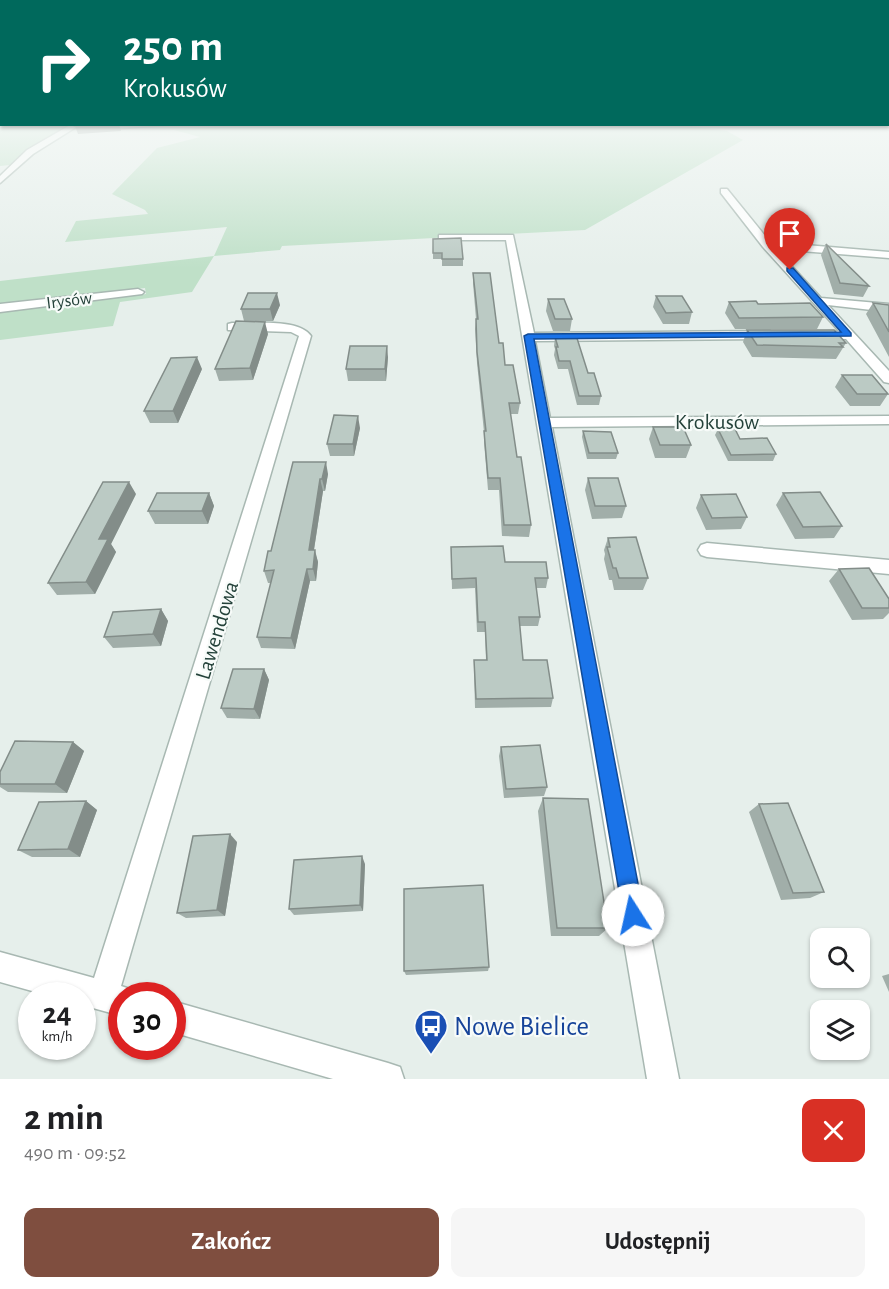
<!DOCTYPE html>
<html lang="pl">
<head>
<meta charset="utf-8">
<style>
	:root { --surface:#fff; --page:#f6f6f6; --text:#202124; --muted:#757577; --accent:#7f4e3f }
	body { margin:0; font-family:"Alegreya Sans",sans-serif; background:var(--page); color:var(--text); height:100vh; display:flex; flex-direction:column; font-size:22px; white-space:nowrap }
	* { box-sizing:border-box; margin:0 }
	p { font-size:20px; color:var(--muted) }
	.icon { flex:none; width:33px; height:33px; fill:none; stroke:currentColor; stroke-width:2; stroke-linecap:round; stroke-linejoin:round }
	.map { position:relative; height:1079px; overflow:hidden }
	.side { display:flex; flex-direction:column; background:var(--surface); flex:1 }
	.side>* { flex:none }
	.top-card { position:absolute; left:0px; top:0px; width:890px; height:126px; box-shadow:0 2px 4px #0004; background:#00695c; color:#fff; overflow:hidden }
	.controls { position:absolute; left:810px; top:928px; display:grid; gap:12px }
	.controls a { display:grid; place-items:center; width:60px; height:60px; border-radius:12px; background:var(--surface); box-shadow:0 2px 4px #0004; font-size:30px }
	.speed { position:absolute; left:18px; top:982px; display:flex; gap:12px; font-size:30px; font-weight:700; text-align:center }
	.speed>* { display:grid; place-content:center; width:78px; height:78px; border-radius:50%; background:var(--surface); box-shadow:0 2px 4px #0004; line-height:1 }
	.speed small { font-size:15px; font-weight:400 }
	.speed .limit { border:9px solid #d22; background:#fff; color:#111 }
	.pin { position:absolute; display:grid; place-items:center; width:51px; height:51px; color:#fff; margin:-62px -26px; border-radius:50% 50% 50% 0; rotate:-45deg; box-shadow:0 0 6px #0007 }
	.pin .icon { rotate:45deg }
	.me { position:absolute; width:66px; margin:-33px; rotate:350deg; stroke-linejoin:round; filter:drop-shadow(0 0 4px #0008) }
	.turn { display:flex; align-items:center; gap:21px; height:126px; padding:0 24px; font-size:27px }
	.turn .icon { width:78px; height:78px; stroke-width:2.5 }
	.turn b { display:block; font-size:42px; line-height:51px }
	.round { display:grid; place-items:center; flex:none; width:63px; height:63px; border-radius:12px; background:var(--page) }
	.overview { display:flex; align-items:center; justify-content:space-between; height:102px; padding:0 24px }
	h1 { font-size:36px; font-weight:700; line-height:45px }
	.button { display:flex; gap:12px; margin-top:auto; padding:12px 24px }
	.button a { flex:1; height:69px; border-radius:12px; background:var(--accent); color:#fff; font-size:24px; font-weight:700; line-height:69px; text-align:center }
	.button a+a { background:var(--page); color:var(--text) }
	.map>svg:first-child { display:block }
</style>
</head>
<body>
<div class="map">
<svg width="889" height="1079" viewBox="0 0 889 1079">
	<rect width="100%" height="100%" fill="#e6efeb"/>
	<!-- green -->
	<path fill="#bfe0c8" d="M247,124H674L727,131L743,140L585,230L282,246L280,250L214,256L192,292L120,302L113,326L0,340V312L146,294L145,288L0,305V281L214,256L227,227L65,242L76,221L148,214L145,210L112,194L157,148L200,137L174,130Z
		M44,125H66L10,165L0,166V127Z"/>
	<g fill="none" stroke-linecap="round" stroke-linejoin="round">
		<!-- street casing -->
		<g stroke="#a8b8b2" stroke-width="3">
			<path id="street" d="M72,124H81L33,154L0,183V176L27,150Z
				M126,124H177L97,130L94,128Z
				M721,189H727L770,242L889,252V258L776,249L821,298L889,304V312L828,305L889,371V383L884,382L846,339L811,338L809,335L811,332L839,331L763,247L721,193Z
				M439,235H513L534,333L770,331L776,335L770,339L535,341L550,418L889,416V424L552,427L679,1079H647L506,240H442L439,239Z
				M138,289L144,292L142,294L0,312V304Z
				M232,323C254,324 298,318 311,336L121,986L133,990L135,996H122V1016L82,1005V996H50L0,982V952L94,978L299,336L291,332L228,330V324Z
				M707,543L889,560V574L707,557L701,555L698,550L701,545Z
				M172,1001L388,1063L400,1067L404,1079H333L172,1032Z"/>
		</g>
		<!-- street -->
		<use href="#street" fill="#fff" fill-rule="evenodd"/>
	</g>
	<!-- wall -->
	<path fill="#a1aea9" d="M433,239L463,259V266H442V259H433Z
		M826,244L869,286L863,297L834,294L821,255Z
		M473,273L499,343L505,365L520,403L518,414H510L517,457L531,525L529,537L502,536L499,490H488L484,442V432L477,363L475,329L476,319L473,283Z
		M656,296L692,312L689,324H663L653,307Z
		M548,299L572,319L570,331H553L546,311Z
		M729,302L758,304L823,317L817,329H735L725,313Z
		M873,303L889,305V357L866,314Z
		M280,305L273,321H244L241,309Z
		M747,330L846,343L836,359L752,357L743,342Z
		M268,334L253,380L219,381L215,369Z
		M558,335L588,373L601,396L599,405H577L568,369H558L554,355L555,349L554,346L555,337H558Z
		M388,357L386,381H348L346,369Z
		M202,369L178,423H150L144,411Z
		M842,375L888,394L880,406H850L835,387Z
		M653,427L691,445L686,458H655L649,439Z
		M360,428L354,456H330L327,444Z
		M718,429L740,439L776,454L773,461H728L715,435Z
		M583,431L618,453L616,459H587L582,437Z
		M293,462L328,474L325,491H323L314,550L318,562L316,581H310L295,649L261,648L257,637L271,583H268L264,571L271,551Z
		M588,478L626,506L622,518L592,519L585,490Z
		M209,493L214,506L208,524H155L148,511Z
		M783,493L842,526L834,538L795,539L776,505Z
		M136,494L111,544L116,552L95,594L57,595L48,583Z
		M701,495L747,517L741,529L706,530L696,508Z
		M608,538L648,578L643,590H614L612,580H609L604,559L605,554L604,550Z
		M451,547L505,562L548,578L546,588H536L540,617L538,626H520L523,660L553,698L551,707L475,708L474,670V660H486L485,632H477L475,588L452,589Z
		M839,569L889,599V613L883,619L852,620L829,581Z
		M161,609L168,621L161,646L113,648L104,637Z
		M264,669L269,680L260,719L227,718L221,708Z
		M73,742L84,751L67,793L8,792L0,787V772Z
		M501,747L547,787L544,796L504,798L499,756Z
		M543,798L608,928L599,936H551L538,811Z
		M86,801L97,810L80,857H32L18,850Z
		M759,804L824,892L810,898L781,900L749,812Z
		M237,842L225,916L186,918L177,913Z
		M365,864L363,911L294,915L289,909Z
		M489,967L488,971L406,975L404,971Z
		M889,974V992L882,976Z"/>
	<!-- shaded-wall -->
	<path fill="#838d89" d="M98,124H119L121,131L78,134L75,126Z
		M277,293L280,305L273,321L270,309Z
		M265,322L268,334L253,380L250,368Z
		M387,346L388,357L386,381L385,369Z
		M197,357L202,369L178,423L173,411Z
		M358,416L360,428L354,456L353,444Z
		M326,462L328,474L325,491L322,479Z
		M320,479L323,491L312,562L309,550Z
		M129,482L136,494L111,544L116,552L95,594L86,582L99,539Z
		M209,493L214,506L208,524L202,511Z
		M315,550L318,562L316,581L313,569Z
		M307,569L310,581L295,649L291,638Z
		M161,609L168,621L161,646L153,634Z
		M264,669L269,680L260,719L254,709Z
		M73,742L84,751L67,793L55,784Z
		M86,801L97,810L80,857L68,849Z
		M230,834L237,842L225,916L217,910Z
		M362,856L365,864L363,911L360,905Z"/>
	<!-- building -->
	<path fill="#bbcac4" stroke="#838d89" stroke-width="1.5" d="M77,124H98L75,126Z
		M461,238L463,259H442V253H433V239Z
		M826,244L869,286L840,283Z
		M473,273H490L499,343H503L505,365H513L520,403H509L517,457H521L531,525H504L500,478H488L484,431H486L477,352L476,319H478Z
		M248,293H277L270,309H241Z
		M656,296H682L692,312L666,313Z
		M548,299H564L572,319H555Z
		M756,301L758,304L810,303L823,317L739,318L729,302Z
		M873,303L889,305V332Z
		M236,321L265,322L250,368L215,369Z
		M747,330H834L846,343H839L843,347L757,345Z
		M558,335H576L588,373H594L601,396H579L570,361H559L556,347H558L555,337H559Z
		M350,346H387L385,369H346Z
		M197,357L173,411H144L171,358Z
		M842,375H872L888,394H857Z
		M334,415L358,416L353,444H327Z
		M653,427H683L691,445H660Z
		M718,429H735L740,439L767,438L776,454L731,455Z
		M583,431L611,432L618,453H589Z
		M293,462H326L322,479H320L309,550H315L313,569H307L291,638L257,637L274,570L264,571L268,551H271Z
		M588,478H618L626,506H595Z
		M103,482H129L99,539H108L86,582L48,583Z
		M820,492L842,526L803,527L783,493Z
		M157,493H209L202,511H148Z
		M736,494L747,517L712,518L701,495Z
		M636,537L648,578H619L616,568H613L607,547H610L608,538Z
		M503,546L505,562H546L548,578H535L540,617H519L523,660H547L553,698L476,699L474,660H487L485,622H478L476,578L452,579L451,547Z
		M869,568L889,599V608H862L839,569Z
		M161,609L153,634L104,637L113,612Z
		M233,669H264L254,709L221,708Z
		M15,741L73,742L55,784H0V772Z
		M540,745L547,787L506,789L501,747Z
		M543,798L588,799L608,928H557Z
		M86,801L68,849L18,850L39,802Z
		M788,803L824,892L793,893L759,804Z
		M230,834L217,910L177,913L193,836Z
		M362,856L360,905L289,909L294,860Z
		M483,885L489,967L404,971V889Z"/>
	<!-- sky -->
	<linearGradient id="sky" x2="0" y2="1"><stop stop-color="#84bce0"/><stop offset="0.44" stop-color="#f4f8f6"/><stop offset="1" stop-color="#f4f8f6" stop-opacity="0"/></linearGradient>
	<rect width="889" height="268" fill="url(#sky)"/>
	<!-- route -->
	<path fill="#1a73e8" stroke="#114b97" stroke-width="1.5" d="M787,268H793L851,333V336L534,339L644,915L641,923L633,926L626,923L623,915L524,336L528,334L841,332L787,271Z"/>
	<!-- icons -->
	<defs>
		<g id="bus-pin" transform="scale(1.725)"><path d="M0 17L-7.5 6A9.5 9.5 0 1 1 7.5 6Z" fill="#1a4fb4" stroke="#f7fbf9"/><path d="M-5-6H5V4H4V6H2V4H-2V6H-4V4H-5ZM-3.5-4V0h7V-4ZM-3.5 1.2v1.5H-2V1.2ZM2 1.2v1.5H3.5V1.2Z" fill="#fff"/></g>
	</defs>
	<g fill-rule="evenodd">
		<use href="#bus-pin" x="431" y="1026"/>
	</g>
	<g text-anchor="middle" stroke-width="4.5" stroke-linejoin="round" paint-order="stroke">
		<!-- far-street labels -->
		<g font-size="18" fill="#24423a" stroke="#f7fbf9">
			<text transform="translate(69 300) rotate(-7)" y="6">Irysów</text>
		</g>
		<!-- street labels -->
		<g font-size="22" fill="#24423a" stroke="#f7fbf9">
			<text x="717" y="429">Krokusów</text>
			<text transform="translate(216 630) rotate(-73)" y="8">Lawendowa</text>
		</g>
		<!-- near-transit labels -->
		<g font-size="27" fill="#164399" stroke="#f7fbf9" text-anchor="start">
			<text x="454" y="1035">Nowe Bielice</text>
		</g>
	</g>
</svg>
<div class="controls">
<a><svg class="icon" aria-label="search" viewBox="0 0 24 24"><circle cx="10" cy="10" r="6"/><path d="M15 15l6 6"/></svg></a>
<a><svg class="icon" aria-label="layers" viewBox="0 0 24 24"><path d="M12 4l9 5-9 5-9-5zM3 14l9 5 9-5"/></svg></a>
</div>
<div class="speed"><div>24<small>km/h</small></div><div class="limit">30</div></div>
<div class="pin" style="left:790px;top:270px;background:#d93025"><svg class="icon" aria-label="arrive" viewBox="0 0 24 24"><path d="M6 21V4h12l-3 4 3 4H6"/></svg></div>
<svg class="me" style="left:633px;top:915px" viewBox="-20 -20 40 40"><circle r="19" fill="#fff"/><path d="M0-13L10 11 0 6-10 11z" fill="#1a73e8"/></svg>
<div class="top-card">
<div class="turn"><svg class="icon" aria-label="right" viewBox="0 0 24 24"><path d="M7 20v-9h11M14 6l5 5-5 5"/></svg><div><b>250 m</b>Krokusów</div></div>
</div>
</div>
<section class="side">
<div class="overview"><div><h1>2 min</h1><p>490 m · 09:52</p></div><a class="round" style="background:#d93025;color:#fff"><svg class="icon" aria-label="close" viewBox="0 0 24 24"><path d="M6 6l12 12M18 6L6 18"/></svg></a></div>
<div class="button"><a>Zakończ</a><a>Udostępnij</a></div>
</section>
</body>
</html>
